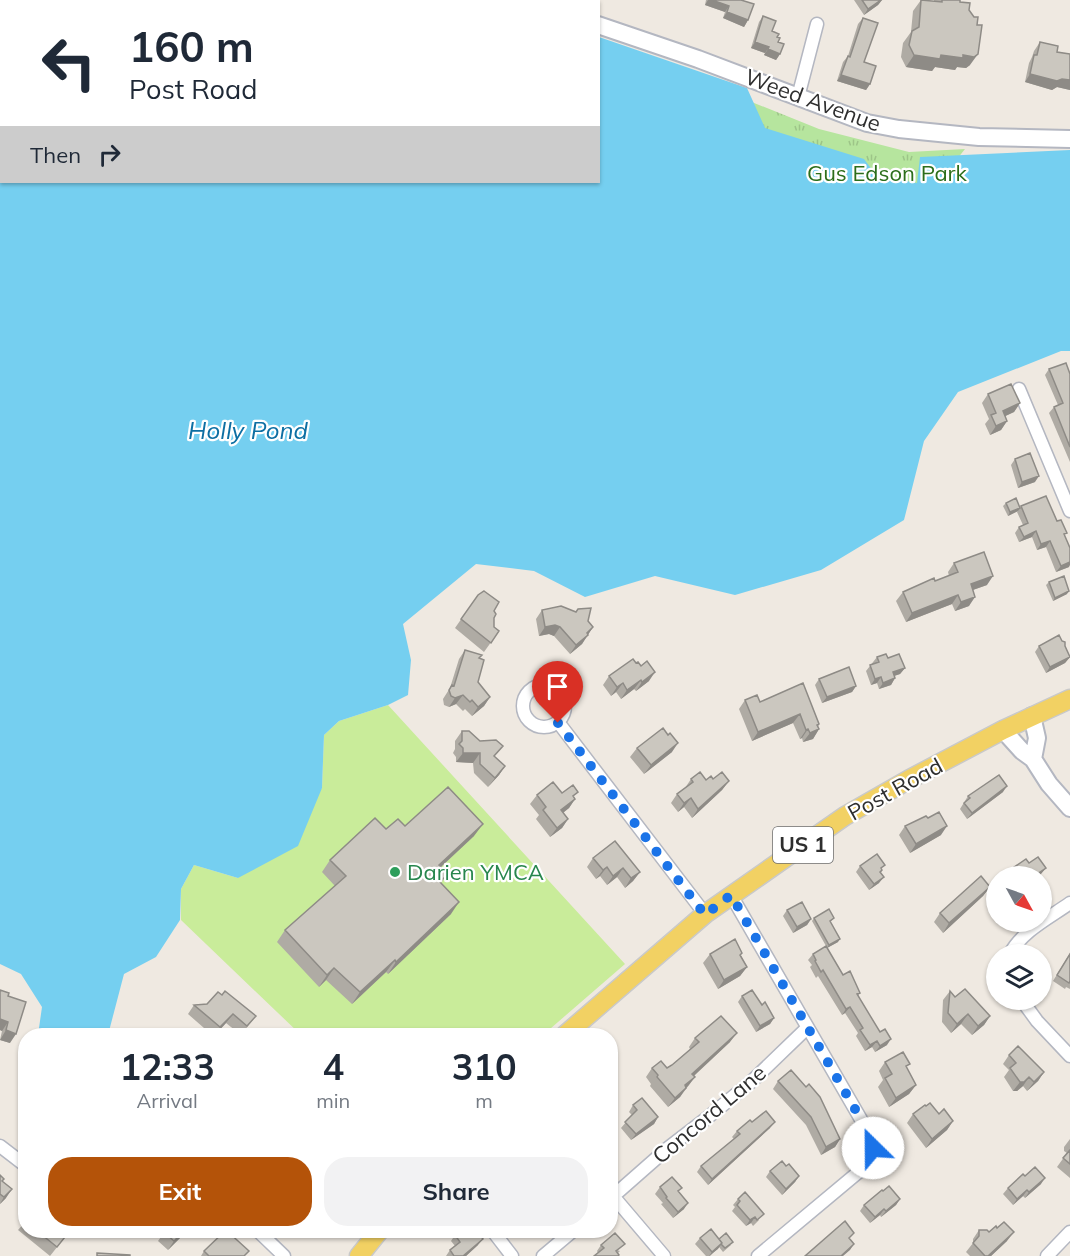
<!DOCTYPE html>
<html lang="en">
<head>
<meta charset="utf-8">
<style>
	:root { --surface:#fff; --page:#f2f2f3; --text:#1f2937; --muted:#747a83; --accent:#b45309 }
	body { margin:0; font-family:Mulish,sans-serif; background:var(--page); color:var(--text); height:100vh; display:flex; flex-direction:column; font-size:22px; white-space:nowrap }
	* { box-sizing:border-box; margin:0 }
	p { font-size:20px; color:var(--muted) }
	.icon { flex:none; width:33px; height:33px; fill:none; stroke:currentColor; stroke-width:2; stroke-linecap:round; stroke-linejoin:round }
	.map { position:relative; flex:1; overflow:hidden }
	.details { position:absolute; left:18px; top:1028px; width:600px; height:210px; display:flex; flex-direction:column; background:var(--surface); border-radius:24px; box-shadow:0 2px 4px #0004 }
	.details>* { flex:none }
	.banner { position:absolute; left:0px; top:0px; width:600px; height:183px; box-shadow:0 2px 4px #0004; background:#fff; color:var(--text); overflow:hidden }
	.needle { width:39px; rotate:130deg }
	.fabs { position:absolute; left:986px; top:866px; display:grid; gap:12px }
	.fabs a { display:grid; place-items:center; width:66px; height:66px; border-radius:50%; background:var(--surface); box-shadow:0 2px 4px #0004; font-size:30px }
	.pin { position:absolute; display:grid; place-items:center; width:51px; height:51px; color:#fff; margin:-62px -26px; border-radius:50% 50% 50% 0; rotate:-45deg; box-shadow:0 0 6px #0007 }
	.pin .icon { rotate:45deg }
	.me { position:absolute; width:66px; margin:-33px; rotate:337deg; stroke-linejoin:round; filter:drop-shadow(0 0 4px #0008) }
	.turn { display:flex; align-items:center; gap:21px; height:126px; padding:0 30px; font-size:27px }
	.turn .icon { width:78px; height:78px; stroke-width:2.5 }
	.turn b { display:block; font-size:42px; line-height:51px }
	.then { display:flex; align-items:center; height:57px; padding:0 30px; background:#0003; gap:12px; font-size:22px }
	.eta { display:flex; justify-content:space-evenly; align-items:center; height:102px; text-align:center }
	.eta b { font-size:36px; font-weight:700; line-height:42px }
	.button { display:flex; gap:12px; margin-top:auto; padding:12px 30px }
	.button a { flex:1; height:69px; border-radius:24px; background:var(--accent); color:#fff; font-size:24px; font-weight:700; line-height:69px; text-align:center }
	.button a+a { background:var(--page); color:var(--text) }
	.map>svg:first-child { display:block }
</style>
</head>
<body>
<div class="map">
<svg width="1070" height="1256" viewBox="0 0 1070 1256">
	<defs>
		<pattern id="grass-tufts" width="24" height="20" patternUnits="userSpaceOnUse" patternTransform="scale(1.5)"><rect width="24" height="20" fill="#b6e59e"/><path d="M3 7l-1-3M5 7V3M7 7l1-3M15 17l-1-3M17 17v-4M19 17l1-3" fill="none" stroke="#9dc588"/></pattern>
	</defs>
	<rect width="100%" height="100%" fill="#efe9e1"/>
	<!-- grass -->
	<path fill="url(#grass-tufts)" d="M722,90L819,129L909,152L965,149L938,183L921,197L775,152Z"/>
	<!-- pitch -->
	<path fill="#c9ec9a" d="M388,705L625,964L543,1035H301L181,920V889L194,865L238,878L322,788L324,735L339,721Z"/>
	<!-- water -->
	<path fill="#75cff0" d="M0,0H267L2,2V182H598L599,37L747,88L765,128L864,159L876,175L917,183L920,157L1070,150V351H1061L958,392L924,441L904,520L821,570L735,595L655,576L585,597L534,571L476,564L403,624L411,660L408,695L388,705L339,721L324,735L322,788L298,846L238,878L194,865L181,889L180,920L156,957L124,974L108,1035H38L42,1007L21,974L0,964Z"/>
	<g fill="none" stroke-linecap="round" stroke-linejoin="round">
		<!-- street casing -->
		<g stroke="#b4b7c1" stroke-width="15">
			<path id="street" d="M798,97L817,24
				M1019,389L1070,511
				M523 706a21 21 0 1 1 42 0a21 21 0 1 1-42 0Z
				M558,722L705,914
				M731,895L870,1135C874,1153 872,1156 861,1170L758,1256
				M1010,954C1022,931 1049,918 1070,903
				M1021,999L1037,1021L1070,1056
				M0,1146L26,1166
				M613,1196L664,1256
				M610,1199L668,1148L707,1118L751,1082L807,1028
				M257,1230L284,1256
				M492,1230L512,1256
				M543,1256L574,1230
				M1047,1256L1070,1232"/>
		</g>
		<!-- secondary casing -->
		<g stroke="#b4b7c1" stroke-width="20">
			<path id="secondary" d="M530,0L534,2
				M598,25L698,59L867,123L899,129L979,137L1070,139
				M1032,716L1037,738L1033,759
				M1003,730L1022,751L1033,759L1049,784L1070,808"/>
		</g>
		<!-- primary casing -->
		<g stroke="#c9c9c9" stroke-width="21">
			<path id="primary" d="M565,1035L705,914L845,816L908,780L1003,730L1070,699
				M359,1256L380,1230"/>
		</g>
		<!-- street -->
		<use href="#street" stroke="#fff" stroke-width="12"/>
		<!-- secondary -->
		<use href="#secondary" stroke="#fff" stroke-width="16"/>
		<!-- primary -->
		<use href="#primary" stroke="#f2d163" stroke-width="18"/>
	</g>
	<!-- wall -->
	<path fill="#afaba4" d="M706,0H741L748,20L744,27L723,18L725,12L705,5Z
		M854,0H882L878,5L864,15Z
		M921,0L934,1V0H960V2L969,10L970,65L966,68L957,67L955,70L935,67L932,71L906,67L901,57L903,43L911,32L913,11Z
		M763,16L772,31L777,37L780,54L776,60L764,55L765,53L751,48L759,22Z
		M863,18L864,62L870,84L866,90L837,81L843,62L848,56L858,24Z
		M1040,42L1057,52L1070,54V90L1057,87L1052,90L1025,82L1029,63L1032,57L1034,51Z
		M1049,369L1070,374V462L1049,413L1054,407L1058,405L1045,375Z
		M988,394L1020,403L1014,412L1005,416L1007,421L1001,430L990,435L985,424L989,419L982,403Z
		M1015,459L1035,482L1018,488L1011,465Z
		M1006,503L1020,508L1021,506L1057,521L1065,536L1069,567L1056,572L1046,547L1037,550L1032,537L1019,542L1015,533L1019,527L1023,525L1017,512L1018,511L1008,516L1003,506Z
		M954,563L987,585L973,590L969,606L955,611L952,604L906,622L896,601L903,592L949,576L948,572Z
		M1049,582L1067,594L1053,601L1046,585Z
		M478,595L494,611V627L499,631L484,652L455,628Z
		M542,610L588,621L593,627L582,644L570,654L554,636L549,634L539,636L536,619Z
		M1039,646H1065L1070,657L1065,663L1046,673L1035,652Z
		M465,650L479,658L478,682L490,697L484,706L472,716L465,709L463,711L456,704L449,707L444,705L443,699L450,688L459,659Z
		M877,657L888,658L905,668L900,674L894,676L895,678L891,685L879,689L877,683L871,685L866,671Z
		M609,676L649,681L636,691L634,689L621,699L616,692L611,696L603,685Z
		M819,679L856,686L852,692L822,703L815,685Z
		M803,683L819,724L818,727L819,729L813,739L803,742L802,738L800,739L793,723L752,741L739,709L745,700L760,702Z
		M462,731L495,757L505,766L499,775L488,787L474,773L473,763L456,762V757L453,753L455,749V741Z
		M637,748L672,752L644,774L630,757Z
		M691,779L706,780L713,779L729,781L722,790L692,818L684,807L678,812L671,803L677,794L685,788Z
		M1003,792L967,819L960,809L968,796Z
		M562,793L574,798L575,799L569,808L563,813L568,819L562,828L550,837L536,819L539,815L530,804L537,795Z
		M928,818L941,835L910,853L899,835L905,826Z
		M405,826L474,836L441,867V883L451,914L388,974L386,972L352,1004L326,980L319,987L277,942L285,930L335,886L322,872L330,860L386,829Z
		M593,858L640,872L633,881L625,888L617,877L607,885L600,876L596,879L587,867Z
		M860,866L882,870L881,873L879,883L869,890L856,872Z
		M990,887L983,896L943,933L934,922L940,913Z
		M787,910L811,919L807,925L793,933L783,916Z
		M814,918H834L830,922L838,942L827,948L843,975L860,993L858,996L887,1045L875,1052L872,1047L865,1051L856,1036L858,1033L845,1013L842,1015L818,976L816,978L810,967L812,965L808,960L813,954L826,946L812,921Z
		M1070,953V989L1066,987L1065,989L1053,981Z
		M710,954L741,956L747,967L740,976L718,989L703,963Z
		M0,990L8,996L10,1043L0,1040L2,1031L0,1030Z
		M950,991L955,997L990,1016L984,1025L972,1035L961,1024L951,1033L942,1022L943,1000Z
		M222,995L256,1016L241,1035L226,1023L215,1035H212L188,1014L194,1005L207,1004Z
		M742,996L762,1005L774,1018L770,1024L756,1032L738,1002Z
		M695,1038L730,1042L694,1076L695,1077L680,1097L668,1107L650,1086L651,1084L646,1077L652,1068H667L672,1065L690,1049L689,1047Z
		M1009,1055L1044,1072L1038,1081L1027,1091L1023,1086L1017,1091H1013L1004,1077L1009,1070L1003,1064Z
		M885,1062L907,1068L916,1085L909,1094L889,1107L878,1087L883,1080L879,1071Z
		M778,1081L840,1139L835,1147L821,1155L806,1125L773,1089Z
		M633,1105L658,1117L654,1124L631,1140L621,1128L632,1115L629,1112Z
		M913,1114L953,1121L947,1130L926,1148L907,1123Z
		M752,1122L770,1128L708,1185L697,1172L701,1166L734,1139L732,1137L737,1131Z
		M1070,1139V1178L1057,1167L1067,1153L1064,1151V1147Z
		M786,1166L799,1176L795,1182L782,1195L766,1177L770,1171Z
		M0,1175L2,1181L6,1198L0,1204Z
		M1025,1176L1041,1184L1025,1198L1023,1196L1013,1205L1003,1194L1008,1188Z
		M660,1187L679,1192L684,1209L673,1218L661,1204L663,1203L655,1194Z
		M883,1191L900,1199L896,1205L881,1217L880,1215L870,1223L860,1211L864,1205Z
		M738,1199L759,1220L753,1226L751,1223L746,1226L732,1211L735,1207L733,1205Z
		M26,1221V1230H68L69,1232L50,1256L18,1230Z
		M166,1230H194L187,1237L184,1234L168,1250L158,1241Z
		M979,1230L989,1232L1007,1241L991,1256H970L966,1252L973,1243V1239Z
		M455,1235L478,1245L466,1256H446L450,1250L455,1246L451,1241Z
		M700,1238L719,1239L731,1245L723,1252L719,1247L710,1256H706L695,1244Z
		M601,1245L620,1251L618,1253H598L597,1251Z
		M204,1251L245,1256H201Z"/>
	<!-- shaded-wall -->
	<path fill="#8e8b86" d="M708,0H712L729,6L725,12L705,5Z
		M882,0L878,5L864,15L868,9Z
		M727,12L748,20L744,27L723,18Z
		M755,42L769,47L765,53L751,48Z
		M768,49L780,54L776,60L764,55Z
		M978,54L970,65L966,68L957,67L955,70L935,67L932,71L906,67L914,55H963Z
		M1030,74L1070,80V90L1057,87L1052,90L1025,82Z
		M841,75L870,84L866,90L837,81Z
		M1020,403L1014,412L997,420L1003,411Z
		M1007,421L1001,430L990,435L996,426Z
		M1039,476L1035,482L1018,488L1022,482Z
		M1020,508L1018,511L1008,516L1010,512Z
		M1036,531L1032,537L1019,542L1024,537Z
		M1050,541L1046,547L1037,550L1041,544Z
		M1070,562V565L1069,567L1056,572L1061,566Z
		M993,576L987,585L964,593L971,584Z
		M1069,591L1067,594L1053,601L1055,598Z
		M958,595L952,604L906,622L912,613Z
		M975,597L969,606L955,611L961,602Z
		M555,625L560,627L554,636L549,634L539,636L545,627Z
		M593,627L582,644L570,654L576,645L587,633Z
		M1070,657L1065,663L1046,673L1050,667Z
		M905,668L900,674L888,678L893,672Z
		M655,672L649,681L636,691L642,682Z
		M881,677L877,683L871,685L875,679Z
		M895,678L891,685L879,689L883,683Z
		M641,680L634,689L621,699L627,690Z
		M623,683L616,692L611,696L617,687Z
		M856,686L852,692L822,703L827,697Z
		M463,695L456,704L449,707L455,698Z
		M490,697L484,706L472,716L478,707Z
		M800,714L793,723L752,741L758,732Z
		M819,724L815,731L819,729L813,739L803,742L810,733Z
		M808,729L802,738L800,739L806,730Z
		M678,743L672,752L644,774L651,765Z
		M463,753H480L473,763L456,762Z
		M505,766L499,775L488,787L495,778Z
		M729,781L722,790L692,818L698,809Z
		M1007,786L1003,792L967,819L972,813Z
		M691,798L684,807L678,812L684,803Z
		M575,799L569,808L555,819L561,810Z
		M568,819L562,828L550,837L557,828Z
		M483,824L474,836L430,877L439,865Z
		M947,826L941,835L910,853L916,844Z
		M607,867L600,876L596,879L603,870Z
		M623,868L617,877L607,885L613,876Z
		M1046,868L1041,874L1039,876H1034Z
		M640,872L633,881L625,888L631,878Z
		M884,877L879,883L869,890L874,884Z
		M990,887L983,896L943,933L949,923Z
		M459,902L451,914L388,974L396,962Z
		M811,919L807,925L793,933L797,927Z
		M840,939L838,942L827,948L829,945Z
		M395,960L386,972L352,1004L360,992Z
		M747,967L740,976L718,989L724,980Z
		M334,968L326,980L319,987L327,975Z
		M850,1007L845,1013L842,1015L846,1009Z
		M233,1014L226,1023L215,1035L220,1027Z
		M968,1014L961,1024L951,1033L957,1024Z
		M990,1016L984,1025L972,1035L978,1026Z
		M774,1018L770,1024L756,1032L760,1026Z
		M0,1019L8,1022L2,1031L0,1030Z
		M6,1030L16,1034L10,1043L0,1040Z
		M737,1033L730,1042L686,1083L692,1074Z
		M891,1039L887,1045L875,1052L880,1046Z
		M877,1041L872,1047L865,1051L870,1045Z
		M1044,1072L1038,1081L1027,1091L1034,1082Z
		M695,1077L688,1086L678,1095L685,1085Z
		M1029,1077L1023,1086L1017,1091H1013L1020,1082Z
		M916,1085L909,1094L889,1107L896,1098Z
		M686,1088L680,1097L668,1107L675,1098Z
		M658,1117L654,1124L631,1140L636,1134Z
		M953,1121L947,1130L926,1148L932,1139Z
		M775,1122L770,1128L708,1185L712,1179Z
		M840,1139L835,1147L821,1155L826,1147Z
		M799,1176L795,1182L782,1195L786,1189Z
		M1045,1178L1041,1184L1025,1198L1029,1192Z
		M12,1189L6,1198L0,1204L4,1197Z
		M1027,1190L1023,1196L1013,1205L1017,1199Z
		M900,1199L896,1205L881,1217L886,1211Z
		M688,1203L684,1209L673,1218L678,1212Z
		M884,1209L880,1215L870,1223L875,1217Z
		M755,1217L751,1223L746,1226L750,1220Z
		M185,1230H187L184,1234L168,1250L174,1241Z
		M1014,1232L1007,1241L991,1256H988Z
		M483,1239L478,1245L466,1256H463Z
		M722,1243L718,1249L709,1256L712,1252Z
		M854,1244L850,1250L843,1256H841Z"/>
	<!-- building -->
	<path fill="#cbc7bf" stroke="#8e8b86" stroke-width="1.5" d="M333,0H350L358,2H333Z
		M391,0H415L414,2H390Z
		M712,0H741L754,4L748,20L727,12L729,6Z
		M862,0H881L868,9Z
		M921,0L942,2V0H960V2L970,3L969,10L974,17H978L977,25H982L978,54L974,57L963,55V58L941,55L940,59L914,55L909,45L912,31L919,27Z
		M763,16L776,21L772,31L779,34L777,37L780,38L778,42L784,44L780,54L768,49L769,47L755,42Z
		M863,18L878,23L864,62L876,66L870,84L841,75L848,56L850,57Z
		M1040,42L1058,46L1057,52L1070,54V80L1062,79L1057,81L1030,74L1034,55H1037Z
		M1066,363L1070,374V447L1054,407L1063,403L1049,369Z
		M1011,384L1020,403L1003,411L1007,421L996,426L991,415L996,413L988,394Z
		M1030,453L1039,476L1022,482L1015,459Z
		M1046,496L1057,521L1061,520L1067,533L1064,534L1070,548V562L1061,566L1050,541L1041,544L1036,531L1024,537L1019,527L1028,523L1021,506Z
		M1016,498L1020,508L1010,512L1006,503Z
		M984,552L993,576L971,584L975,597L961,602L958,595L912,613L903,592L934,578L935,581L958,572L954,563Z
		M1064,576L1069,591L1055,598L1049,582Z
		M484,591L499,602L494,611L496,614L494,618V627L499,631L491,643L461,619L478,595Z
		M561,606L576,612L578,609L591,608L588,621L593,627L587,633L588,635L576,645L560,627L555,625L545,627L542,610Z
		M1059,635L1062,641L1065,642V646L1070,657L1050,667L1039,646Z
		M465,650L482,655L479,658L484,660L478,682L490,697L478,707L472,700L470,702L463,695L455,698L451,696L449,690L452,685L454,686Z
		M886,654L888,658L899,654L905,668L893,672L895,678L883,683L881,677L875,679L870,665L879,662L877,657Z
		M633,659L636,663L638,662L641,666L647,661L655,672L642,682L641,680L627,690L623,683L617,687L609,676Z
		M849,667L856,686L827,697L819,679Z
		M803,683L819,724L817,725L819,729L810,733L808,729L806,730L800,714L758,732L745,700L757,695L760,702Z
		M663,728L668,735L670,733L678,743L651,765L637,748Z
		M462,731H469L480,741L496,740L503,746L494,756L505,766L495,778L480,764V753H463V748L459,744L462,741Z
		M700,772L706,780L711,776L713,779L722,772L729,781L698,809L691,798L684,803L677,794L693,782L691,779Z
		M999,775L1007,786L972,813L964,803L970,798L968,796Z
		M553,782L562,793L573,785L578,792L573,796L575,799L561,810L568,819L557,828L543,810L546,807L537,795Z
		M448,787L483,824L439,865L447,875L440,882L459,902L396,962L395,960L360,992L334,968L327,975L285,930L346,876L330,860L375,818L386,829L398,819L405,826Z
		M939,812L947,826L916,844L905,826L926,816L928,818Z
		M615,841L640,872L631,878L623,868L613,876L607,867L603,870L593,858Z
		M877,854L885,865L881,868L882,870L880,872L884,877L874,884L860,866Z
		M1038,857L1046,868L1034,876H1010L1007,872L1026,859L1029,863Z
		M981,876L990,887L949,923L940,913Z
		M802,902L811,919L797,927L787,910Z
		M829,909L834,918L830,921L840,939L829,945L814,918Z
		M735,939L742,953L740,955L747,967L724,980L710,954Z
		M826,946L843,975L850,971L860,993L857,994L880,1032L885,1029L891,1039L880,1046L877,1041L870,1045L860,1030L863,1028L850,1007L846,1009L823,970L821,972L815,961L816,960L813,954Z
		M1070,954V981L1069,983L1057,975Z
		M965,989L990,1016L978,1026L968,1014L957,1024L948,1013L950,991L955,997Z
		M0,990L9,993L8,996L26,1002L16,1034L6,1030L8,1022L0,1019Z
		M752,990L762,1005L765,1002L774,1018L760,1026L742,996Z
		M225,991L256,1016L247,1026L233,1014L220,1027L194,1005L207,1004L218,992L222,995Z
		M721,1016L737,1033L692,1074L695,1077L685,1085L686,1088L675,1098L657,1077L658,1075L652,1068L661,1061L667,1068L672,1065L699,1042L695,1038Z
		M177,1031L180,1035H173Z
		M610,1045L617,1052L610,1058Z
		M1018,1046L1044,1072L1034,1082L1029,1077L1024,1082H1020L1010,1068L1016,1063L1009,1055Z
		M903,1052L910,1064L906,1066L916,1085L896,1098L885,1078L892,1074L885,1062Z
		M791,1070L806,1087L809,1084L820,1097L840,1139L826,1147L811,1117L778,1081Z
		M642,1098L658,1117L636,1134L625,1122L637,1110L633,1105Z
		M930,1103L939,1114L944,1109L953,1121L932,1139L913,1114L925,1105L926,1106Z
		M766,1111L775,1122L712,1179L701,1166L740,1134L737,1131L750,1120L752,1122Z
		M610,1137L617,1145L610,1150Z
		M1070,1150V1164L1063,1158Z
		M782,1161L786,1166L789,1164L799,1176L786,1189L770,1171Z
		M1035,1167L1045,1178L1029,1192L1027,1190L1017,1199L1008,1188L1023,1174L1025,1176Z
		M0,1175L4,1179L2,1181L12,1189L4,1197L0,1194Z
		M672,1177L682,1188L678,1191L688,1203L678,1212L666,1198L667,1197L660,1187Z
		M889,1186L900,1199L886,1211L884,1209L875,1217L864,1205L882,1190L883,1191Z
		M745,1192L764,1214L757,1220L755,1217L750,1220L737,1205L740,1201L738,1199Z
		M845,1221L854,1233L849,1238L854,1244L841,1256H805Z
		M1004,1222L1014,1232L988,1256H985L973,1243L979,1236V1230H987L989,1232L996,1226L997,1228Z
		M711,1229L722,1243L712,1252L700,1238Z
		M36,1230H68L69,1232L57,1247Z
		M166,1230H185L174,1241L164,1232Z
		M226,1230L249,1251L244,1256H209L204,1251Z
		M462,1230H476L483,1239L463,1256H454L450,1250L460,1242L455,1235Z
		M615,1233L625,1244L616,1251L619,1255L618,1256H594L604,1248L601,1245Z
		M726,1233L733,1242L725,1248L721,1244L722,1243L719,1239Z
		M97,1253L130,1255V1256H97Z"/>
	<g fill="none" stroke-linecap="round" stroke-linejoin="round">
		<!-- route -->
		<path stroke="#1a73e8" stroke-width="10" stroke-dasharray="0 18" d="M558,723L705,915L731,895L870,1135L873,1148"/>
	</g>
	<!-- markers -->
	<circle fill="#2e9e5b" stroke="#fff" stroke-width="2" cx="395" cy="872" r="6"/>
	<g text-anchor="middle" stroke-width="4.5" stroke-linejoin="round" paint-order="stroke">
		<!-- shield labels -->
		<rect fill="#fff" stroke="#6d6d6d" stroke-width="1.5" x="773" y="827" width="60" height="36" rx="4.5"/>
		<g font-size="21" font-weight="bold" fill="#2e2e2e">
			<text x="803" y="852">US 1</text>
		</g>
		<!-- street labels -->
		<g font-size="22" fill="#2e2e2e" stroke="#fff">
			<text transform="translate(813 100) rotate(20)" y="8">Weed Avenue</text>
			<text transform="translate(895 789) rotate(-29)" y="8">Post Road</text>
			<text transform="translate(709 1114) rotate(-40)" y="8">Concord Lane</text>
		</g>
		<!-- park labels -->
		<g font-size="22" fill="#2c6e1b" stroke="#fff">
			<text x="887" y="181">Gus Edson Park</text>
		</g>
		<!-- leisure labels -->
		<g font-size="22" fill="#27864d" stroke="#fff" text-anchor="start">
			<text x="407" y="880">Darien YMCA</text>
		</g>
		<!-- water labels -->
		<g font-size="24" font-style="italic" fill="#0d6fa3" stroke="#fff">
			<text x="248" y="439">Holly Pond</text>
		</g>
	</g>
</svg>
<div class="fabs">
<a><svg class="needle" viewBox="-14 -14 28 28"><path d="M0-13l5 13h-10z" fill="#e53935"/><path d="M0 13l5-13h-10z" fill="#747a83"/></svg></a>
<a><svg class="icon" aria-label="layers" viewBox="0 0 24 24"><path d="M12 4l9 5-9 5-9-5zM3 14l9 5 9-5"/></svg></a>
</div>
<div class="pin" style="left:558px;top:723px;background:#d93025"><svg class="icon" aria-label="arrive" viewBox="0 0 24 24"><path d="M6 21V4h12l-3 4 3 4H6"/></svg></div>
<svg class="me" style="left:873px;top:1148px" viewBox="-20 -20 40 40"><circle r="19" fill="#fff"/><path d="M0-13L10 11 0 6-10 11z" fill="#1a73e8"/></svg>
<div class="banner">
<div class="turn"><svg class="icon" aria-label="left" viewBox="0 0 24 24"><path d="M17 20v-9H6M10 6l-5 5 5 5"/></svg><div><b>160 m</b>Post Road</div></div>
<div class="then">Then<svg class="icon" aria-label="right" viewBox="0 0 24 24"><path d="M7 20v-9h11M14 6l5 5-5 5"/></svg></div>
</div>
<section class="details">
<div class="eta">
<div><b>12:33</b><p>Arrival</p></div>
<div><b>4</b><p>min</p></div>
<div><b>310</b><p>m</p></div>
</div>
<div class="button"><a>Exit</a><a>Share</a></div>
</section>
</div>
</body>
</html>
